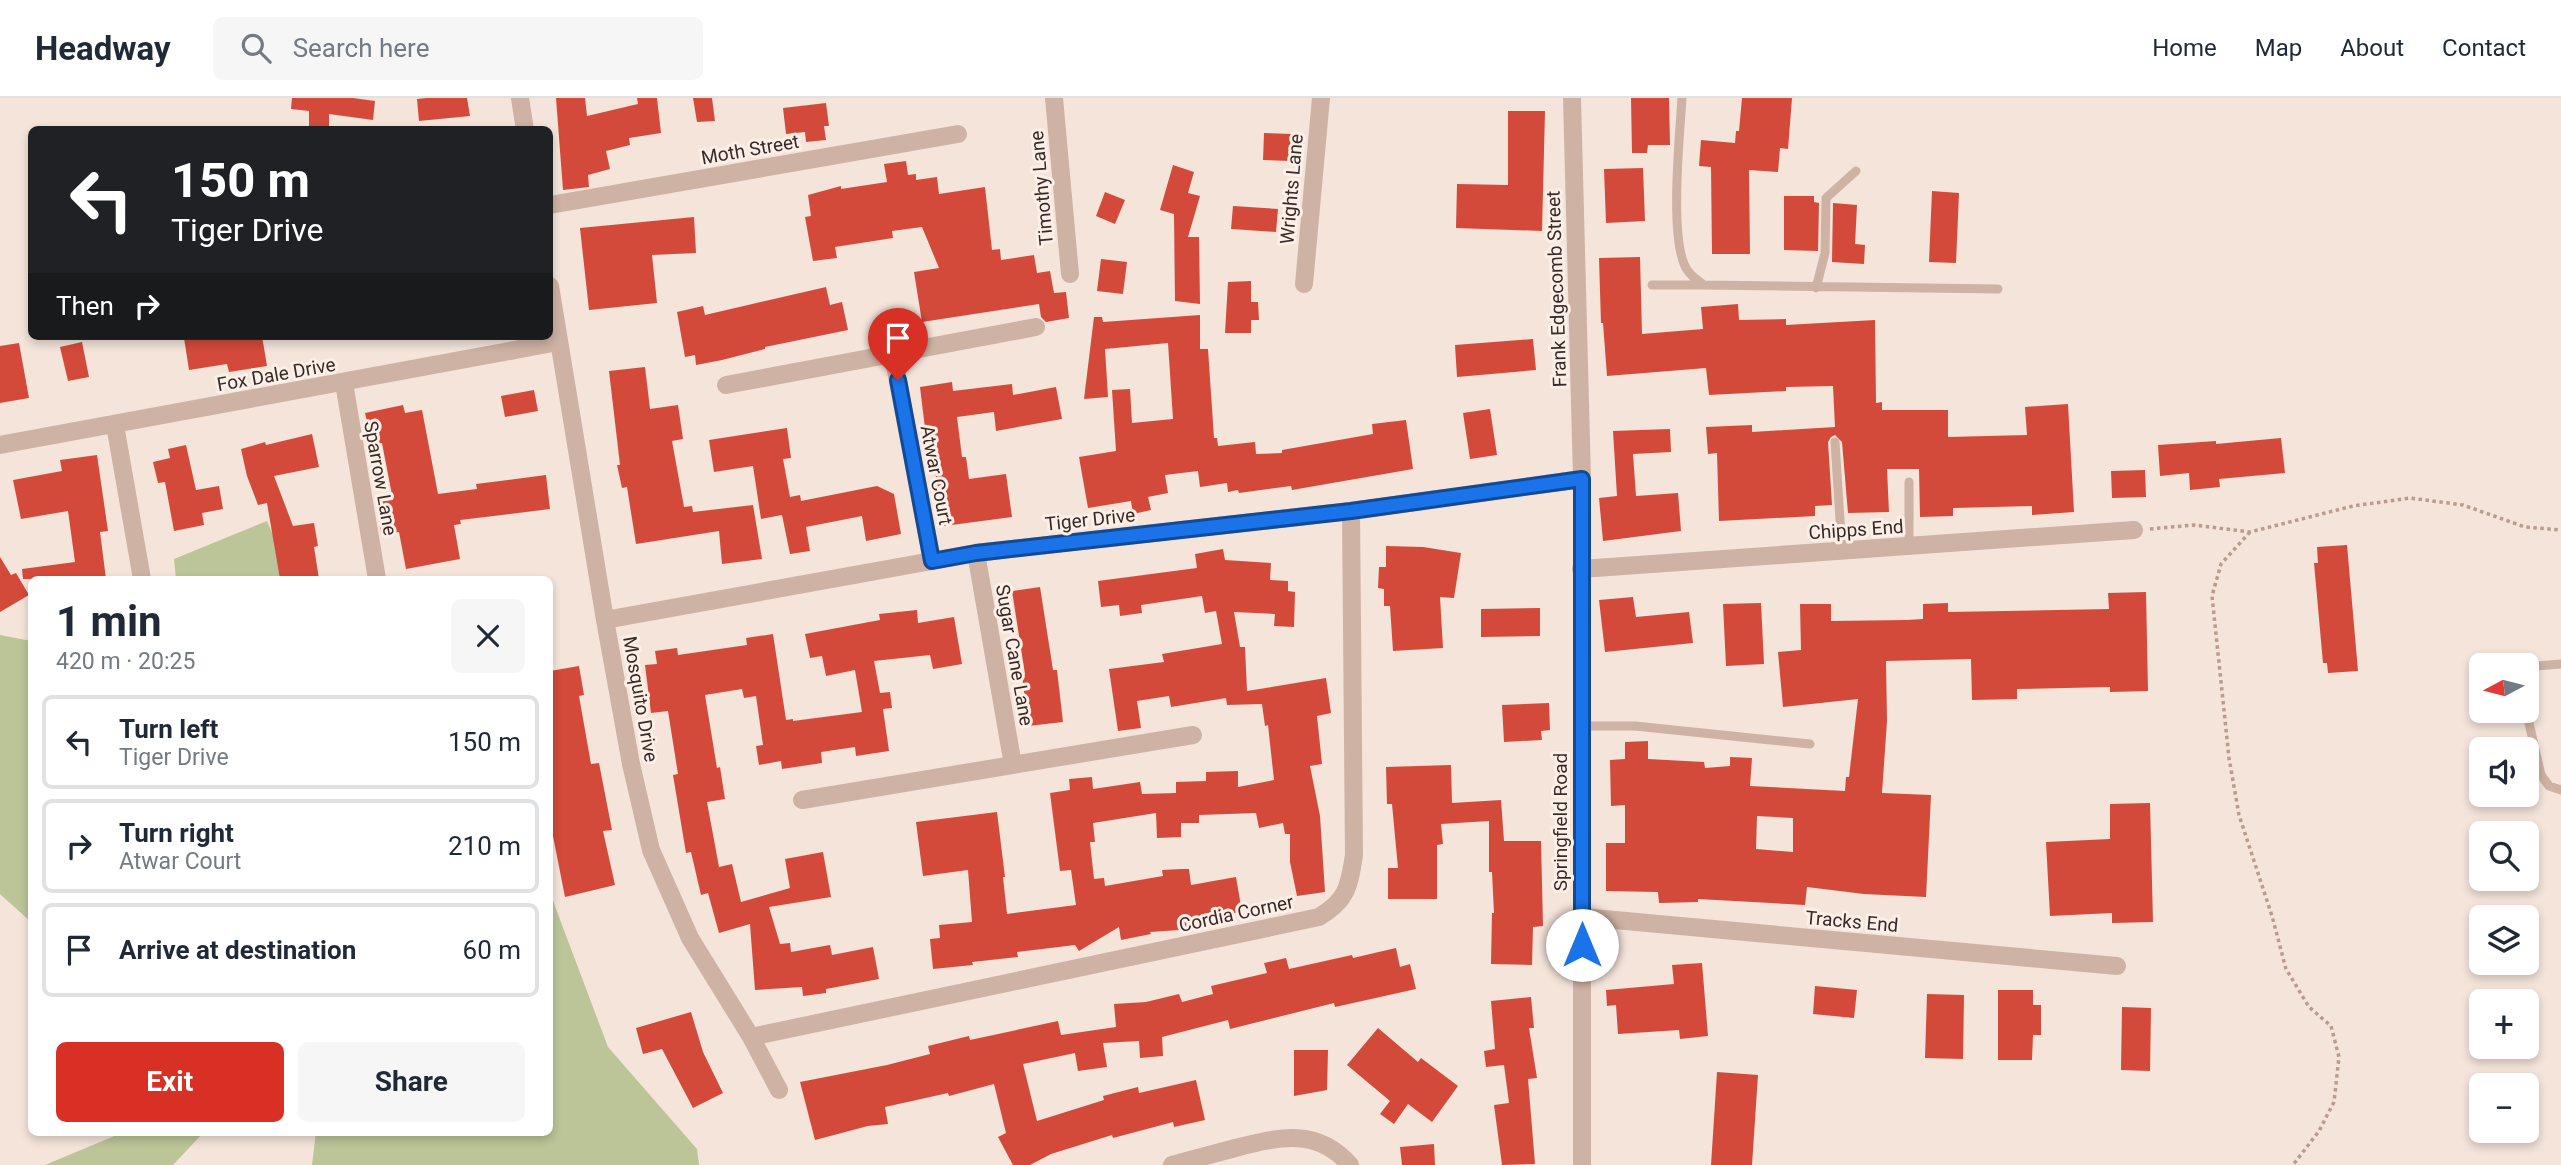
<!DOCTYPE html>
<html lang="en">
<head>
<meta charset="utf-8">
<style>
	:root { --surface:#fff; --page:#f6f6f7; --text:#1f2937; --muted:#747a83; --line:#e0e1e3; --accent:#d93025 }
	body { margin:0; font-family:Roboto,sans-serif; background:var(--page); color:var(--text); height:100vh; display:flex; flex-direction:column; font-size:26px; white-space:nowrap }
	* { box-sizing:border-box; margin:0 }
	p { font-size:23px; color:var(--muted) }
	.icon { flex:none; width:38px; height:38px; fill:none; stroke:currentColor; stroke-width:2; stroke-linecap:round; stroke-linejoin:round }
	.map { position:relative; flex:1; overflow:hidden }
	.panel { position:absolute; left:28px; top:478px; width:525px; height:560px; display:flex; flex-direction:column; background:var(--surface); border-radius:10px; box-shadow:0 4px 10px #0003 }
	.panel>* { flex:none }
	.banner { position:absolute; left:28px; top:28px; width:525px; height:214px; border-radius:10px; box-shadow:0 4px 10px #0003; background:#202124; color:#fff; overflow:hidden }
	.needle { width:46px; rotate:263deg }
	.controls { position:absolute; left:2469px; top:555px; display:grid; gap:14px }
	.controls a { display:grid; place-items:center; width:70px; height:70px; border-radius:10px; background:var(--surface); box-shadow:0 4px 10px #0003; font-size:35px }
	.pin { position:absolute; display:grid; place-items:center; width:60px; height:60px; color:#fff; margin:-72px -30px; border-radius:50% 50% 50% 0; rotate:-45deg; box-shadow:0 0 7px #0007 }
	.pin .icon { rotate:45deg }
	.me { position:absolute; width:77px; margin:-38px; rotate:0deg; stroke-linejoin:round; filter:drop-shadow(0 0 5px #0008) }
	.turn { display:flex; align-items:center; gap:24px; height:147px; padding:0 28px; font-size:32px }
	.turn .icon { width:91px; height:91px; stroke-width:2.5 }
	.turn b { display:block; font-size:49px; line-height:60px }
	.then { display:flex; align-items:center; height:66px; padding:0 28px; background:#0003; gap:14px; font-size:26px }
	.round { display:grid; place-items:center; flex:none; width:74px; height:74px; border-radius:10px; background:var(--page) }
	.headline { display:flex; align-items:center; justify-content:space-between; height:119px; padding:0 28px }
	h1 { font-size:42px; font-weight:700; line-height:52px }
	.button { display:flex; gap:14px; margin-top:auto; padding:14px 28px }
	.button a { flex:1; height:80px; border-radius:10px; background:var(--accent); color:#fff; font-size:28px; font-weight:700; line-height:80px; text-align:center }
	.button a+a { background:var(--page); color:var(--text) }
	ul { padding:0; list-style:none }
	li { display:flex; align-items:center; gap:21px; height:94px; margin:0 14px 10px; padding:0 14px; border:4px solid var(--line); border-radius:10px }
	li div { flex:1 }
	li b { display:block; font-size:26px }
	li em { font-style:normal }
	header { display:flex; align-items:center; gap:42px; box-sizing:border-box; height:98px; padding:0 35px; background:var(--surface); border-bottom:2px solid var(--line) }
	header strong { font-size:33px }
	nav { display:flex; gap:38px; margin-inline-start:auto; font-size:24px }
	.search { width:490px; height:63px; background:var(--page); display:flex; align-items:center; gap:18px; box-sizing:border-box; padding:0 24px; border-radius:10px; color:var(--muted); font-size:26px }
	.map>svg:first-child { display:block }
</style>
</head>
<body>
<header>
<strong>Headway</strong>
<div class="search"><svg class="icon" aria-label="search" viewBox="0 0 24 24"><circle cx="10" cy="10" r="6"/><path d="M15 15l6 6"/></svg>Search here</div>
<nav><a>Home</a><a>Map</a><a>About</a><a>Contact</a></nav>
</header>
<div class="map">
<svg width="2561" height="1067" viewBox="0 0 2561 1067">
	<rect width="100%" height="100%" fill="#f4e4da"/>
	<!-- green -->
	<path fill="#bcc598" d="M267,423L292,481H176L174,461Z
		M0,537L31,543V824L0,796Z
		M550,795L608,949L697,1051L699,1067H312L316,1034H550Z
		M124,1034H204L173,1067H45Z"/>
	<!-- building -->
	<path fill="#d34a3a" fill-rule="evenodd" d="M292,0H353L375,3L373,22L329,16V32L309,31V13L291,11Z
		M426,0H467L470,18L419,23L417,1Z
		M556,0H585L587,18L638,6L637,0H657L661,35L629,40L630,47L606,53L610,71L588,77L589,89L563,92Z
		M693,0H712L715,23L697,24Z
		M1631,0H1669L1670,47H1648L1647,55H1632Z
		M1742,0H1792L1788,51L1780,50L1778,74L1749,72L1750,156H1712L1711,69L1699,68L1701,42L1735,45L1736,33H1739Z
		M826,5L829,28H824L826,42L806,44L805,34L786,36L783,10Z
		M1508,13H1545L1542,133L1456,130L1457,86L1508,87Z
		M1264,35L1291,36L1290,63L1263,62Z
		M906,63L908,77L916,76V82L937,79L939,96L985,89L992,152L1000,151L1001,162L1034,157L1037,175L1050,173L1054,195L1066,194L1069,220L1046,224L1041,219L1039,206L922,224L914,174L939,170L922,129L892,133L893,140L835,149L837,160L813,163L805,119L811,118L808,97L841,88V91L887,84L884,66Z
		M1173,67L1194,74L1188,95L1200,98L1188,139H1199L1200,206L1175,203L1174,116L1160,112Z
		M1643,70L1645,123L1606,125L1604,71Z
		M1932,93L1959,95L1956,165L1929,164Z
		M1105,94L1125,102L1115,126L1096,118Z
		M1784,98H1814V104L1819,105L1818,153L1784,152Z
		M1833,105L1857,107L1855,146L1865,147L1864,166L1832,164Z
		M1233,108L1278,111L1276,134L1231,131Z
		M694,119L696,155L652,157L657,205L589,212L580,130Z
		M1640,159L1642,236L1703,231L1701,209L1738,206L1739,222L1786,221V227L1875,222L1876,305L1882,304V312H1948V339L2027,337L2025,309L2068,306L2074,414L2032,417V408L1953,410V418L1920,419L1919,371H1887L1889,414L1848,415L1842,344L1835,337L1831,339L1828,344L1832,407L1815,408V418L1719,423L1717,355L1708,356L1706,329L1752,327V334L1835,329L1833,288L1786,289V293L1709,297L1706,270L1607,278L1603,225H1601L1599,160Z
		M1101,161L1127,164L1123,196L1097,193Z
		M1251,183V204H1258L1259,222H1251V235H1225L1228,184Z
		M826,189L830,207L842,204L848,232L765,249V251L722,262L696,267L695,257L685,259L677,214L703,208L705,217Z
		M1200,217V251H1208L1214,340H1217L1218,348L1255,344L1256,356L1282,355V352L1373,336L1372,326L1406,322L1413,371L1292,392L1291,388L1239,395L1238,392L1228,394L1227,385L1200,389L1198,373L1165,377L1168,395L1148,399L1151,412L1133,416L1131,403L1088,410L1079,359L1116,353L1112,292L1130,291L1132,325L1173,321L1168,245L1105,251L1108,299L1084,301L1094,219H1102L1103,224Z
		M195,238H262L267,268L229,274L227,266L189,272L184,240Z
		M1533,241L1536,272L1457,279L1455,247Z
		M82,244L89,279L68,283L60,249Z
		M19,245L29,300L0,305V248Z
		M645,269L650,311L678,307L683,341L672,343L684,409L692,408L693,414L753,407L762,461L722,466L719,433L636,446L627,389L622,390L617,367H620L609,273Z
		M952,284L953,293L1012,286L1013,297L1056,289L1062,321L996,333L994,314L957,319L962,359H966L969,381L1006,376L1012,419L944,428L932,354L928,355L920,289Z
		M534,292L538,313L505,319L501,298Z
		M403,307L405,315L422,312L438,396L477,391L476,386L546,377L550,411L460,422L461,426L454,427L460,461L406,471L399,434L381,436L376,404L393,402L382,345L373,347L365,315Z
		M1490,311L1497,357L1470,361L1463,315Z
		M787,330L791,360L783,361L790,399L800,397L801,403L877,388L894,396L901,436L866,443L862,418L806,429L810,453L790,456L782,417L761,421L753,368L714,374L709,342Z
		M1670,331L1671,354L1633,356L1636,398L1678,395L1681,433L1603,443L1599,400L1617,398L1613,333Z
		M312,336L319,369L274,378L293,428L314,425L318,448L314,449L319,481H280L267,405L258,407L247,378L241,351L265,344L266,347Z
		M2281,340L2285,375L2219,381L2220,389L2190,392L2189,375L2160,378L2158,347L2216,343V346Z
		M186,347L196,392L219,388L223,411L202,415L204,427L174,433L165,384L158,385L153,364L170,360L168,351Z
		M97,357L108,433L100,434L106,481H23L22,471L75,464L68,413L21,421L13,382L62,373L60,362Z
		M2145,372L2146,399L2112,400L2111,373Z
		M2347,447L2358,573L2328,575L2327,565H2323L2314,465H2318L2317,449Z
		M1386,448L1423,449L1461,455L1454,500L1440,499L1443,550L1393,553L1390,508H1384V491L1378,490L1379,469H1386Z
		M1223,451L1225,462L1271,465L1270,482L1288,483V493L1295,494L1294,529L1274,528L1275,516L1234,514L1240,549H1245L1247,593L1326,580L1331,615L1317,618L1322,666L1310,668L1320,718L1325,794L1297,798L1290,764V736H1285L1283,725L1259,730L1256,715L1199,717V725H1181V739L1157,740L1156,715L1093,725L1095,744H1090L1094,781L1104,780L1105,788L1163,778L1162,772L1182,771H1189L1191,787L1236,779L1242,814L1193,822L1194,831L1150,834L1151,836L1121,842L1119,829L1079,853L1075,847L1017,854L1018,859L972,864L973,867L933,871L930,841L940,840L939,827L972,824L968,772L923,778L916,724L997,714L1005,779H1003L1007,816L1076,807L1071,772L1060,773L1050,695L1070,692L1069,681L1092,679L1093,691L1140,684L1142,696L1176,695V684L1206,683V674L1238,673V689L1274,682L1268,627L1265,628L1262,606L1227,607L1226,600L1171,609L1169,598L1137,603L1141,630L1118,633L1109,571L1164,564L1162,556L1222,546L1216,513L1205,515L1202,498L1141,507L1142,515L1120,518L1119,507L1101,509L1098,483L1197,470L1195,456Z
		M0,459L11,477L16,475L29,497L0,514Z
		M1040,489L1053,572H1057L1063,624L1028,628L1022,576H1025L1012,493Z
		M2146,494L2148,593L2110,594V589L2017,591V601L1972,602L1971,561L1886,563L1887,623L1882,695L1931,697L1926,799L1864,796L1807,789L1805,807L1698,801V804L1659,805L1658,794L1606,793V745H1625V707L1611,708L1610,662L1625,661V644L1648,643V661L1704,664L1705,670L1730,668V659L1752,660L1750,688L1845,693L1846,679H1849L1858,601L1783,609L1778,554L1801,552L1800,506H1831V523L1907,522L1923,521V506L1948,505V514L2109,511L2108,495ZM1757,718L1793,720V754L1756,751Z
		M1633,499L1636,519L1689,514L1693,545L1605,554L1599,502Z
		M1761,505L1764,566L1726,568L1723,506Z
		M1540,510V538L1481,539V511Z
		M917,512L918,525L954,519L962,566L933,571L930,557L874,563L880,595L890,594L892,610L883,611L889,653L856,658L855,649L821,654L822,665L782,671L781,663L759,667L756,648L763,647L756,598L744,600L742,591L705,597L717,670L720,669L725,701L707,704L719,769L732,766L741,804L790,790L785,761L823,754L831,799L769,809L780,846L790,845L791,854L830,847L832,857L873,849L879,881L826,891V895L803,898L802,889L755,892L750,826L719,835L708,795L701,797L691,754L686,755L673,677L678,676L668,613L651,615L645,567L657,566L655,553L677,550L678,557L747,547L746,540L773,536L786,622L793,621V623L862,614L855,572L826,578L822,558L810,560L805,536L880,522L879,516Z
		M579,568L584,597L579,598L591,666L599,665L612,732L603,733L615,787L565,799L552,733L550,734V573Z
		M1549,605L1550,632L1541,633L1542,642L1504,644L1502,607Z
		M1451,667L1452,705L1501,702L1504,743H1541L1543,828L1533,829L1532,867L1491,866L1492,815H1494L1492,774H1489V723L1441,726L1443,746L1437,747V801H1388V770H1398L1392,706H1387L1386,669Z
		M2150,705L2153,824L2112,825V815L2050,818L2046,744L2110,741V706Z
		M1396,850L1400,869L1410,866L1416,891L1335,909L1334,905L1230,931L1228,922L1162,939L1163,958L1140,960L1139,943L1103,945L1107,969L1078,973L1075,955L1023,966L1037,1023L1104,1002L1103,998L1138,989L1139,995L1196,982L1205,1022L1174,1029L1173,1024L1113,1040L1112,1037L1051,1056L1030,1067H1013L998,1039L1006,1035L994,986L949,998L948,995L885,1009L888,1026L868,1028L815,1042L800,984L887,967L930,956L928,948L969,938L970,942L1058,923L1061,937L1116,929L1114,906L1146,904L1179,896L1182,904L1213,896L1211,888L1267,875L1264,865L1286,860L1289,871L1352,857L1353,860Z
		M1702,865L1708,938L1680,941L1679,932L1618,936L1616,907L1607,908L1606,892L1674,886L1672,867Z
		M1815,888L1857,892L1854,920L1813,916Z
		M1998,892H2033V907H2041V937H2033L2032,962H1998Z
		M1927,896L1964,897L1963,961L1925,960Z
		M1531,899L1534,930H1529L1537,980L1528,981L1535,1066L1502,1067L1494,1007L1509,1005L1504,967L1486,969L1484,953L1495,951L1491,903Z
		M2122,909L2151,910L2150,973L2121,972Z
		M691,914L703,954L723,995L693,1010L662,951L643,956L636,930Z
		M1378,930L1418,964L1421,960L1458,988L1432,1024L1408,1006L1394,1026L1380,1016L1390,1003L1347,967Z
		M1294,952H1328L1327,992L1294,998Z
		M1717,974L1758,977L1752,1067H1711Z
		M1434,1046L1435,1067H1402L1400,1049Z"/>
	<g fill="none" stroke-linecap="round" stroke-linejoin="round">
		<!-- path -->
		<path stroke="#ba9b8e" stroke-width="3.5" stroke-dasharray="3.5 3.5" stroke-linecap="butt" d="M2150,431L2194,427L2250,434L2353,408L2410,400L2463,407L2525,429L2561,432
			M2250,434L2221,466L2212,498L2229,660L2239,717L2272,818L2286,871L2309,909L2331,928L2339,959L2334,1004L2319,1033L2293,1067"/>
		<!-- lane -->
		<path stroke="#ceb2a4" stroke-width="9" d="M1682,0C1680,35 1668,147 1688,173C1692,179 1699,183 1704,187L1998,191
			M1652,187H1704
			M1816,190L1825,155L1826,100L1856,73
			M1835,344L1842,453
			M1909,384V448
			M2527,572L2537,568L2561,566
			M2526,612L2541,677L2549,688L2561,692
			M1581,628H1635L1810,646"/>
		<!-- street -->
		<path stroke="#ceb2a4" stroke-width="18" d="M520,0L525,32
			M1054,0L1070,176
			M1572,0L1582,381V1067
			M550,107L958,36
			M1304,186L1321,0
			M550,188L605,522L631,666L651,752L690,840L751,939L779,992
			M893,257L932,463
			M344,285L377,481
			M726,287L1036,229
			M115,327L142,481
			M0,347L558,244
			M976,455L1013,667
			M1581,471L2134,432
			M605,522L976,455L1351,413L1582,381
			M802,702L1193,637
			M1582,819L2117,868
			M751,939L1319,819C1347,802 1349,789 1354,757L1351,413
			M1172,1067C1193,1061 1214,1056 1235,1050C1279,1039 1317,1029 1350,1067"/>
	</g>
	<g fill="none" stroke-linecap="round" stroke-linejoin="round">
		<!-- route casing -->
		<g stroke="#114b97" stroke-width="18">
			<path id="route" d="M898,282L932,463L976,455L1351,413L1582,381V847"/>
		</g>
		<!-- route -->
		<use href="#route" stroke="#1a73e8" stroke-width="12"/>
	</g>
	<g text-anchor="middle" stroke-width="6" stroke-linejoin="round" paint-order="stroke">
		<!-- street labels -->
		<g font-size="19" fill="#382a27" stroke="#fbefe7">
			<text transform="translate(750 51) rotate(-10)" y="7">Moth Street</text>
			<text transform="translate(1041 90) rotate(-95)" y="7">Timothy Lane</text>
			<text transform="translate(1291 91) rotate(-85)" y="7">Wrights Lane</text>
			<text transform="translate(1556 191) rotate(-92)" y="7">Frank Edgecomb Street</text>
			<text transform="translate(276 276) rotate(-10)" y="7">Fox Dale Drive</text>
			<text transform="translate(937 377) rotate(79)" y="7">Atwar Court</text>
			<text transform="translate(381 380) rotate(80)" y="7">Sparrow Lane</text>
			<text transform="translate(1090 421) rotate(-6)" y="7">Tiger Drive</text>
			<text transform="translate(1856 431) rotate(-4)" y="7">Chipps End</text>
			<text transform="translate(1015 557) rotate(80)" y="7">Sugar Cane Lane</text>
			<text transform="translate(641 601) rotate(80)" y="7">Mosquito Drive</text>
			<text transform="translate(1560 724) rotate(-90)" y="7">Springfield Road</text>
			<text transform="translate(1236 815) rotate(-12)" y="7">Cordia Corner</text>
			<text transform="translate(1852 823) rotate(5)" y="7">Tracks End</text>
		</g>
	</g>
</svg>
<div class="controls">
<a><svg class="needle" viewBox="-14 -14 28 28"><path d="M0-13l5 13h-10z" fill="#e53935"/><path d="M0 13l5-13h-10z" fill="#747a83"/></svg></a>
<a><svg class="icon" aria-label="sound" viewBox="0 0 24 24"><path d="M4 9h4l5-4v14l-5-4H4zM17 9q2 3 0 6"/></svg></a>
<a><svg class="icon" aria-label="search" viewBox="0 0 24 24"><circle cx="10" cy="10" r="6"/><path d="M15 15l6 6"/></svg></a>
<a><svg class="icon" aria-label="layers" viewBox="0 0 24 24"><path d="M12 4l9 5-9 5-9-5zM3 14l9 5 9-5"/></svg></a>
<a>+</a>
<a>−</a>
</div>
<div class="pin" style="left:898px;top:282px;background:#d93025"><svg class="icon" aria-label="arrive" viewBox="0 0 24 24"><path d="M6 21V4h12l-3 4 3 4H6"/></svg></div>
<svg class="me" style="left:1582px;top:847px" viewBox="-20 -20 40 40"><circle r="19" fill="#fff"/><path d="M0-13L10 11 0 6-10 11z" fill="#1a73e8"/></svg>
<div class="banner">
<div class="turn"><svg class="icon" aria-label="left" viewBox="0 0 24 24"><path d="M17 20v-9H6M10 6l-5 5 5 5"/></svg><div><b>150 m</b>Tiger Drive</div></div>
<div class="then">Then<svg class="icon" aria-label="right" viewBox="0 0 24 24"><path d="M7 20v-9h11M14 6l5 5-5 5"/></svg></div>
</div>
<section class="panel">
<div class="headline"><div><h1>1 min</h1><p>420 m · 20:25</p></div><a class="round"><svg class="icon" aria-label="close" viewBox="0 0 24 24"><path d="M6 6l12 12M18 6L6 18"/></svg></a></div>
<ul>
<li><svg class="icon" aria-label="left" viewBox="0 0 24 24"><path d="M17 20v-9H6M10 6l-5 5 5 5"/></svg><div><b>Turn left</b><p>Tiger Drive</p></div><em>150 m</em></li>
<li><svg class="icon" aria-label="right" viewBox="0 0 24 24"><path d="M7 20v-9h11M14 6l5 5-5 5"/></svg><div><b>Turn right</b><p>Atwar Court</p></div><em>210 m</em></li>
<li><svg class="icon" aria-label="arrive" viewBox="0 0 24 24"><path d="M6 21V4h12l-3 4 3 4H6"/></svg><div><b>Arrive at destination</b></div><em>60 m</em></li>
</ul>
<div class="button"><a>Exit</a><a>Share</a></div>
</section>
</div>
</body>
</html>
